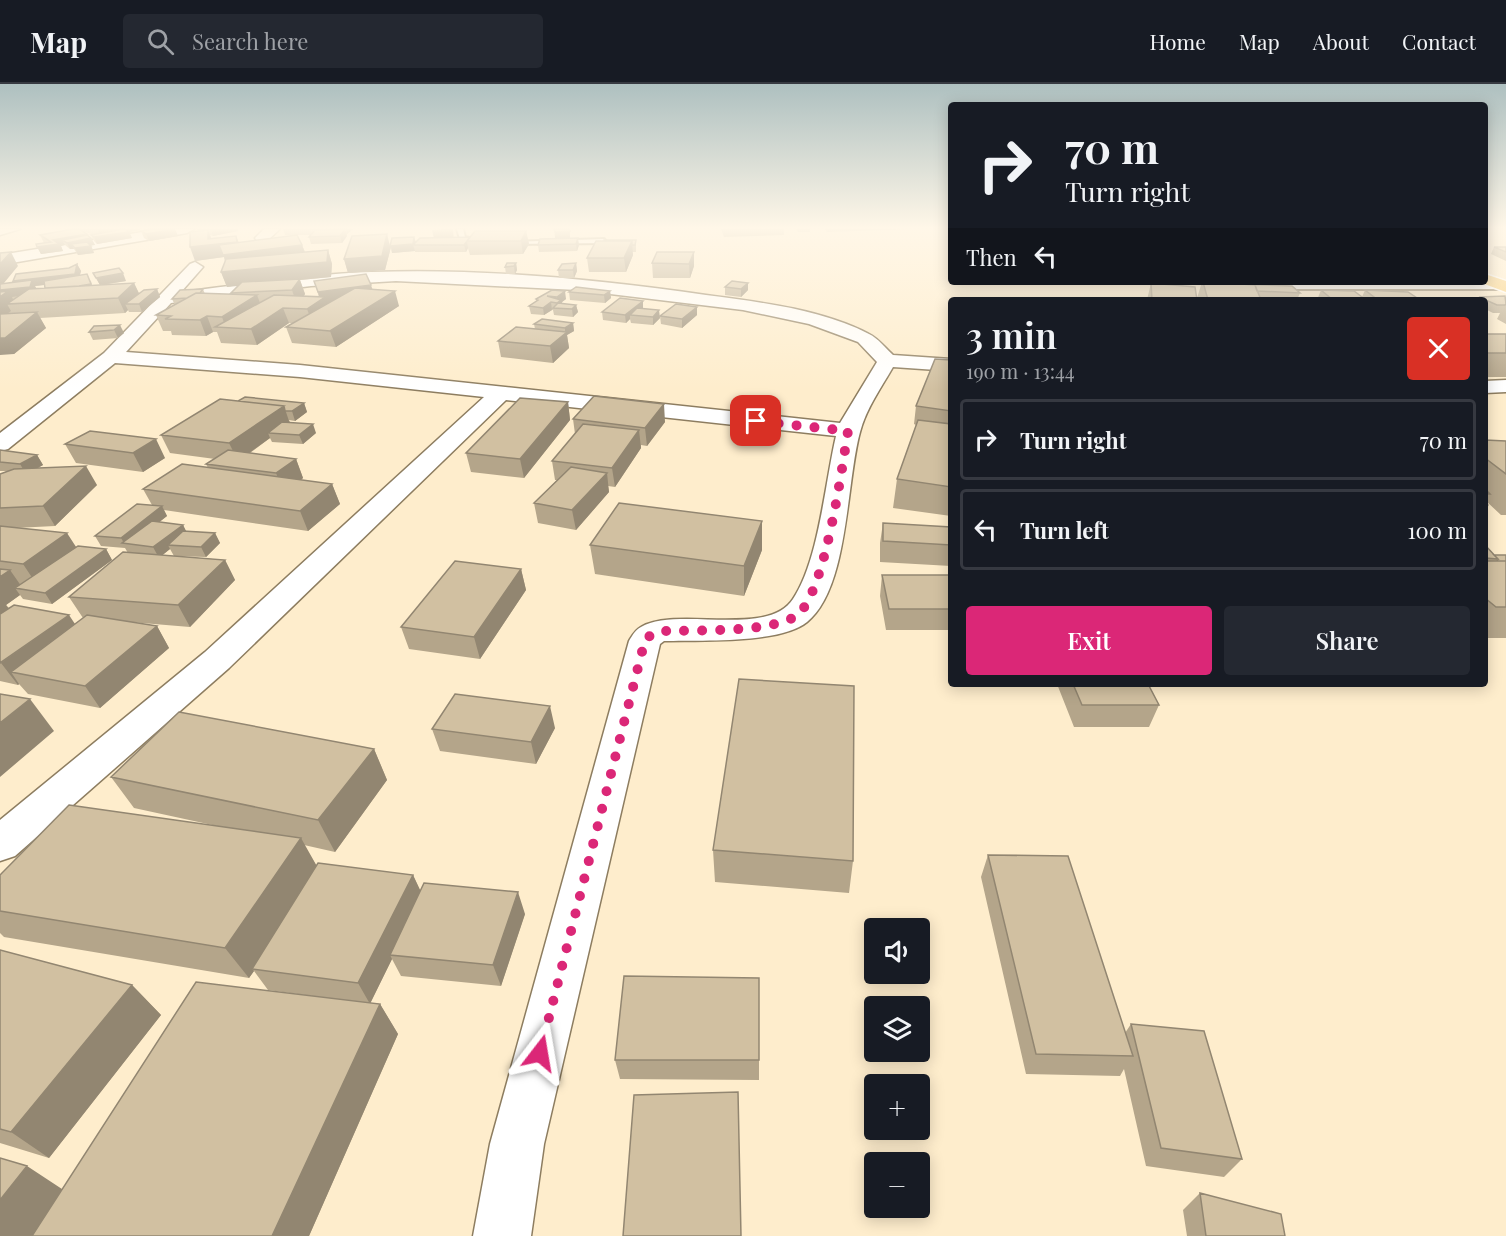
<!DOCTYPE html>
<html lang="en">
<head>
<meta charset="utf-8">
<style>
	:root { --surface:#171b24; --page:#242831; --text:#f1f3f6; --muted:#9ea1a6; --line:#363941; --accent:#db2777 }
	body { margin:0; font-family:"Playfair Display",serif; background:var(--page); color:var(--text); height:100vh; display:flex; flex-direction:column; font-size:22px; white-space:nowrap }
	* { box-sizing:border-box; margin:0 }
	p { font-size:20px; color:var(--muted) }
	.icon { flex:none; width:33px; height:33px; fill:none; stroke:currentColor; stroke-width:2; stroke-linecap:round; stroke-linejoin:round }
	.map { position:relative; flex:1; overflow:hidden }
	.details { position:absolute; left:948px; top:213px; width:540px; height:390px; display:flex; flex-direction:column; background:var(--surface); border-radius:6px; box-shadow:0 3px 15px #0003 }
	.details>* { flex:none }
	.guide { position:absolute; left:948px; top:18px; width:540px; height:183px; border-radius:6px; box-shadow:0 3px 15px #0003; background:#171b24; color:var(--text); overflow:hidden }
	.fabs { position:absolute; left:864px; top:834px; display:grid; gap:12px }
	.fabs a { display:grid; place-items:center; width:66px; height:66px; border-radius:6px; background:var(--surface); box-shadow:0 3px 15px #0003; font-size:30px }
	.pin { position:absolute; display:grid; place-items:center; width:51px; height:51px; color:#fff; margin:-26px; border-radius:12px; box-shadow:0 3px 9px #0006 }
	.me { position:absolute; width:66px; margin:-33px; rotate:14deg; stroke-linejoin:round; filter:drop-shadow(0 0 4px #0008) }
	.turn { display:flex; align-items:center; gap:21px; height:126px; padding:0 18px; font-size:27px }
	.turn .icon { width:78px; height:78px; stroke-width:2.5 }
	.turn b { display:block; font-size:42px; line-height:51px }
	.then { display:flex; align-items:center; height:57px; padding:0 18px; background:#0003; gap:12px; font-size:22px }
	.round { display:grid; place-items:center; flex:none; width:63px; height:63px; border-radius:6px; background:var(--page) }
	.head { display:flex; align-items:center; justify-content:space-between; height:102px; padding:0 18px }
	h1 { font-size:36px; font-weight:600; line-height:45px }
	.button { display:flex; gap:12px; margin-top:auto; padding:12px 18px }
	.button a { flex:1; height:69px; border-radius:6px; background:var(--accent); color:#fff; font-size:24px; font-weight:600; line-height:69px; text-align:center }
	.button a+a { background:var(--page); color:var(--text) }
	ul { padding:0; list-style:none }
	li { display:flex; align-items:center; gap:18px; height:81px; margin:0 12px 9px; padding:0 6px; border:3px solid var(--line); border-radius:6px }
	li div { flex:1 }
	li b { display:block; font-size:22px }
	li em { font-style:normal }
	header { display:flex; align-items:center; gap:36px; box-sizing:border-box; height:84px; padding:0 30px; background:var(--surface); border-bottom:2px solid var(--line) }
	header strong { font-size:28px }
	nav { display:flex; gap:33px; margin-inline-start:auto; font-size:21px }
	.search { width:420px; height:54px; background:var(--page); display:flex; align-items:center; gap:15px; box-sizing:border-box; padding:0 21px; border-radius:6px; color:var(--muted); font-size:22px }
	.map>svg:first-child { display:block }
</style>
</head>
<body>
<header>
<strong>Map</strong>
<div class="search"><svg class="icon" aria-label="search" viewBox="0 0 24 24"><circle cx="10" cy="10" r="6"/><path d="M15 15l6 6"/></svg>Search here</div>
<nav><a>Home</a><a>Map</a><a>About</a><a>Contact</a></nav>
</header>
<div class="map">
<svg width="1506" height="1152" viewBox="0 0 1506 1152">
	<rect width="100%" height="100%" fill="#feedcc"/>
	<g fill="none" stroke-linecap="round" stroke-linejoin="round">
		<!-- lane casing -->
		<g stroke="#8d7d60" stroke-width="4">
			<path id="lane" d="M457,145H463L465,153L486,158L482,160L460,155Z
				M604,155L607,159L508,160L504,158Z
				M1272,201H1505L1506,205H1269Z"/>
		</g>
		<!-- street casing -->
		<g stroke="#8d7d60" stroke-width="3">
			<path id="street" d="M0,145H20L0,151Z
				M161,145H194L187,149L0,181V171Z
				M264,145H280L267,157H257L255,154Z
				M195,178L203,183L181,208C244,201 307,190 371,188C482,184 596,195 706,211C759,218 821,225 869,250C878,254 886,265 893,271L951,275V287L893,283C881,304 866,325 860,348C846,398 849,504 807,538C780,560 698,556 664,557L660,560L544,1060L531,1152H473L490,1060L629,557C632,552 635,546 641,543C676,522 768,554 793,515C819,476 825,399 836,352L506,316L229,584L15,772L0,777V736L205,568L484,313L300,293L115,279L8,365L0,367V349L104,269L190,180ZM396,197L577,206L743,226L809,240L858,258L877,278L840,339L300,281L126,268L171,219L311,202Z
				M1506,296V308L1485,309V297Z"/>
		</g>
		<!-- highway casing -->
		<g stroke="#fff" stroke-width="3">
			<path id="highway" d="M1485,190L1506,197V208L1479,198H1485Z"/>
		</g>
		<!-- lane -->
		<use href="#lane" fill="#fff" fill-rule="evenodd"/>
		<!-- street -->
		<use href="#street" fill="#fff" fill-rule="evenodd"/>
		<!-- highway -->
		<use href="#highway" fill="#f6ca6f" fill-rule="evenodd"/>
	</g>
	<!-- wall -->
	<path fill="#b4a58a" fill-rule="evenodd" d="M73,145H139L140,146L129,148L132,154L97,160L94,157L91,151V150L80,146L87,150L91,154L95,161H91L94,169L78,171L74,165H70L65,161L61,162L63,167L41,170L36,160L44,159L40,151Z
		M196,145H237L238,147L213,152L210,151L211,154L236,152L239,159L302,161L305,168L328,166L332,180L331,193L300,196L305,210L304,212L319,213L314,197L373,205L399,222L336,263L292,259L286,243L293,239H289L257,261L221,259L217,248H213L206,252L172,251L171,247H163L156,231L175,221L172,215L203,205L205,210L232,211L231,209L238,201L227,203L221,188L225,178L224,173L195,177L199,147Z
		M283,145H321L320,146H322L321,145H353L347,150V152L342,159L311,160L309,153L311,151H285Z
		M554,145L570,154L579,161L577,167L539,168L538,161L555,154Z
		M721,145H784V151L724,153Z
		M796,145H810V148H798Z
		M825,145H913L827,148Z
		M141,147L178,152L149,157L144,154Z
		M526,147L529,160L523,170L470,171L468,164L466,168H415V167L392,169L391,163L385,186L348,189L344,175L390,162L414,153L416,158L454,154L470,153Z
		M636,156V168H632L633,171L626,188H589L587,174Z
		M1494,163H1506V177L1491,170Z
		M657,168L694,182L690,194H653L652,179Z
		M516,179L517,186L515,190H506L505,183Z
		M576,179L577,187L574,194H559L558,186Z
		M77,180L81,187L80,191L91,197L92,201H100L93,189L126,197L103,201L134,199L139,209L157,205L160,213L142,228H129L128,226L125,229L40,234L46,244L14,270L0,200L13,199V197L69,184ZM44,201L45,204H36L35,202Z
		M1202,198H1216L1300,209L1297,216L1261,215V216H1147L1151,199L1197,214Z
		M725,203L748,206L741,213L725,211Z
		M552,206L566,215L562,218V220L576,221L578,228L573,233L554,231L553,226H552L544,231L531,230L529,222L536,217V215Z
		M1321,206L1362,213L1365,206L1420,216H1317Z
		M610,207L611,214L605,219L570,216L569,208Z
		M1479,213H1506V240L1497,235L1500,229H1493L1485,225V216H1478Z
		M643,217V225L660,234L653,241L631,239L630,235L626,239L603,236L602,228Z
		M697,223V231L682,244L661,240L660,232Z
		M573,239L574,247L567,251L569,264L553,279L501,273L498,257L535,245L534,240Z
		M94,242L124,249L118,254L93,256L89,248Z
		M1485,250H1506V293H1485Z
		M951,276V432L893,424L897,395L916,341L914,340L916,322Z
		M238,317L304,319L307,328L295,337L289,336L290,338L316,349L303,360L272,358L270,354L250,369L296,375L303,394L301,396L332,400L340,420L308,447L164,426L167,432L159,438L183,441L186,447L215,449L220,459L206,473L174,472L170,465L162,471L225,476L235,496L190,543L130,538L157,542L169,564L100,624L28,610L19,600L18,601L0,597V390L7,387H0V367L37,371L43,381L38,384L97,401L55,442L15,444L76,463L106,465L112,476L52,520L23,515L20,511L6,521L9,524L75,540L83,534L69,513L128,469L125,464L101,462L95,452L152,421L143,405L208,384L206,380L215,375L170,369L161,351Z
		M568,318L570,336L524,394L471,388L466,369Z
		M573,335L665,338L647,362L641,361V364L615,403L608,402L609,408L576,446L538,439L534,419L557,396H555L552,377L575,350Z
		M90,347L165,374L143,388L76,379L65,360Z
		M1485,356L1506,357V431H1501L1486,417L1489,421L1485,427Z
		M883,439L951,443V482L880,478V459Z
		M590,461L762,466L744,512L595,490Z
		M1485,461L1494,471H1506V554H1485Z
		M521,485L526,506L480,575L409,565L401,543Z
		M882,491H951V546H886L880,512Z
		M1057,600H1148L1159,621L1149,643H1074Z
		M555,644L536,680L440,667L432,645Z
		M374,665L387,696L335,768L304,761L316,781L413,791L420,807L525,830L501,902L401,892L392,875L370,919L380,920L398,950L309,1152H32L62,1105L342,916L268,906L254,887L249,894L4,853L0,849V791L217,742L134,724L111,693Z
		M713,766L853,777L849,809L715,798Z
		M988,771L1125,949L1131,940L1242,1075L1224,1093L1146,1082L1124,985L1120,992L1026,990L981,793Z
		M0,866L132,901L161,931L49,1074L0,1059Z
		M759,894V996L620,995L615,976Z
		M1200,1109L1285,1152H1187L1183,1126Z"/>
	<!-- shaded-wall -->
	<path fill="#928671" d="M97,145H139L140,146L129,148L132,154L97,160L94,153L100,152Z
		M175,145L178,152L149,157L146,150Z
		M212,145H237L238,147L213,152L211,146Z
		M345,145L347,152L342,159L340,152Z
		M346,145H353L347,150Z
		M453,145L454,158L435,159L432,146Z
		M208,146L213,159L236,152L241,165L302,161L307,174L228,185L224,173L195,177L190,163L208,155Z
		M526,147L529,160L523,170L521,157Z
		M570,147V154L555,155V148Z
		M87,150L90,154H91L95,161L75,164L71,160L74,165H70L67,159L62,156L65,161L61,162L63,167L41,170L37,163L53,156Z
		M387,150L390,162L414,153L416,159L413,161L415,167L392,169L391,163L385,186L348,189L344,175Z
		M578,154L579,161L577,167L576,160Z
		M467,157L468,164L466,168L464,161Z
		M632,157L633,171L626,188L624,174Z
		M91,162L94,169L78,171L75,164Z
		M328,166L332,180L331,193L300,196L305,210L297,221L292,206L300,196L227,203L221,188Z
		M11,168L18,182L4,199L0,200V180Z
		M694,168V182L690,194L689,180Z
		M516,179L517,186L515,190L514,182Z
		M576,179L577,187L574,194L573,186Z
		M77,180L81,187L78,197L35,202L36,204L34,210L12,213L15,220H7L11,227L0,235V206L16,204L13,197L75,190Z
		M123,189L126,197L100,201L96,194Z
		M134,199L141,214L125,220L128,226L125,229L118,214Z
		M748,199V206L741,213V205Z
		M371,201L376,216L313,240L307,225L320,216L318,208Z
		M157,205L160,213L142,228L139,220Z
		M395,207L399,222L336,263L330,247Z
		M565,207L566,215L562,218L563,223L557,224V213Z
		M610,207L611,214L605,219L604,211Z
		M257,211L263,227L226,244L222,233Z
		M643,217V224L635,232L630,231V235L626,239L625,231Z
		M551,218L552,226L544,231L543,224Z
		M576,221L578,228L573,233L572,225Z
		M697,223V231L682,244V235Z
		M283,224L289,239L257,261L251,245Z
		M659,226L660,234L653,241V233Z
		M37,228L46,244L14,270L0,271V254Z
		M207,232L213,248L206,252L200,236Z
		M573,239L574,247L567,251L569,264L553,279L550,262L565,249V244Z
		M120,241L124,249L118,254L114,246Z
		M568,318L570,336L524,394L520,375Z
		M304,319L307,328L295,337L292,327Z
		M664,320L665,338L647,362L645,344Z
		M284,322L290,340L268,349L270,354L238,377L229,359Z
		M313,340L316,349L303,360L299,351Z
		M639,346L641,364L615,403L612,384Z
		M156,355L165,374L143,388L133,369Z
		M37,371L43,381L26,390L20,380Z
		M296,375L303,394L284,409L276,389Z
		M86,382L97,401L55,442L43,422Z
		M607,389L609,408L576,446L572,426Z
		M332,400L340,420L308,447L300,427Z
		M162,422L167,432L132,460L124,459L121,454Z
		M762,437V466L744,512V482Z
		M183,441L188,451L168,461L170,465L159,474L153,463Z
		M67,449L80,469L37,501L23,480Z
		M215,449L220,459L206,473L201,463Z
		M106,465L112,476L52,520L45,509Z
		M225,476L235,496L190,543L178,521Z
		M521,485L526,506L480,575L474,553Z
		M10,486L24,506L15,504L20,511L6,521L20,540L0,554V493Z
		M69,531L83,552L11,588L19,600L18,601L1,579Z
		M157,542L169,564L100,624L85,602Z
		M30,615L54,647L0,693V639Z
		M550,622L555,644L536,680L531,658Z
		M374,665L387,696L335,768L318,736Z
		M301,754L319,786L252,885L254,887L249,894L225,864Z
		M413,791L423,812L390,871L392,875L370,920L358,899Z
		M518,808L525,830L501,902L493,881Z
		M132,901L161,931L49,1074L11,1048Z
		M380,920L398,950L309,1152H272Z
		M27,1082L65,1107L32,1152H0V1116Z"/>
	<!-- building -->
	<path fill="#d1c0a1" stroke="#928671" stroke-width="1.5" d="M73,145H79L87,150L53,156L59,160L37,163L36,160L51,158L40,151Z
		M123,145H125L129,148L94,153L91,151Z
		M152,145H175L146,150L141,147Z
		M345,145L340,152L309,153L315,146Z
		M554,145H569L570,147L555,148Z
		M208,146V155L236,152L237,158L190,163V148Z
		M475,147H526L521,157H467Z
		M387,150L382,172L344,175L352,152Z
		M87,151L91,154L67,159L62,156Z
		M297,151L302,161L223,171L219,161Z
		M414,153L413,160L390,162L392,154Z
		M470,153L464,161H413L420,154Z
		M578,154L576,160L538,161L540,155Z
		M604,156H636L635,161H632V157H604Z
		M596,157H632L624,174H587Z
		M87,158L91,162L75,164L71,160Z
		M1494,163H1506V168Z
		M328,166L327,178L221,188L226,175Z
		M11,168L0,180V169Z
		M657,168H694L689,180L652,179Z
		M507,179H516L514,182L505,183Z
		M576,179L573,186H558L562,180Z
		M77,180L75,190L13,197L16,190L69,184Z
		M119,184L123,189L96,194L93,189Z
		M87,190L91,200L79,202L45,204L44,197Z
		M366,190L371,201L318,208L314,197Z
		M300,195L292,206L231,209L242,198Z
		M32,196L30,203L0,206V200Z
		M732,197L748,199L741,205L725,203Z
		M1203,198H1216L1255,201L1261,216H1208Z
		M134,199L118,214L7,220L29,205Z
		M1151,199L1195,203L1197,216H1152Z
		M1241,200L1292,202L1300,209L1257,207L1255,201Z
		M576,203L610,207L604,211L569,208Z
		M355,204L395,207L330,247L286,243Z
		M157,205L139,220H125L144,206Z
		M203,205L200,209H196L187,214L172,215L180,206Z
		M552,206L565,207L557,213L547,212L561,216L557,219L551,218L543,224L529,222L538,216L536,215Z
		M1321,206L1354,207L1366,216H1333Z
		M1365,206L1408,208L1420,216H1378Z
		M8,207L0,213V208Z
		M196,209L257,211L222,233L207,232L200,236L165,235L171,232L156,231Z
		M274,211L325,213L307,225L283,224L251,245L215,243Z
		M1505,212L1506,220L1505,221H1497L1479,213Z
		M620,214L643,217L625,231L602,228Z
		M558,219L576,221L572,225L553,224Z
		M676,220L697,223L682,235L660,232Z
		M637,224L659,226L653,233L630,231Z
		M37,228L5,254H0V230Z
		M542,235L573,239L565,244L534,240Z
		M120,241L114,246L89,248L94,242Z
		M516,243L567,248L550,262L498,257Z
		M1485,250H1506V269H1485Z
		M935,275L951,276V327L916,322Z
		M594,312L664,320L645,344L573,335Z
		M245,313L304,319L292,327H285L284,322L238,317Z
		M520,314L568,318L520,375L466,369Z
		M220,315L284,322L229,359L161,351Z
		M918,336L951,340V403L897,395Z
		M282,338L313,340L299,351L268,349Z
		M583,340L639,346L612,384L552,377Z
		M90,347L156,355L133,369L65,360Z
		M1485,356L1506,357V390L1485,374Z
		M0,366L37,371L20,380L0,378Z
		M228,366L296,375L276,389L206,380Z
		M182,380L332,400L300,427L143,405Z
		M86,382L43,422L0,424V390L14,385Z
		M571,383L607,389L572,426L534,419Z
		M1485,405L1490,410H1485Z
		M619,419L762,437L744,482L590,461Z
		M137,420L162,422L121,454L95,452Z
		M152,437L183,441L153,463L122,459Z
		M883,439L951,443V461L883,457Z
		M0,442L67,449L23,480L0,477Z
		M183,447L215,449L201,463L168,461Z
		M1485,461L1498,475L1485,474Z
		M78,462L106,465L45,509L15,504Z
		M123,468L225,476L178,521L69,513Z
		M1494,471H1506V477H1497L1498,475Z
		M455,477L521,485L474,553L401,543Z
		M1485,477H1506V523H1496L1485,514Z
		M0,485L10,486L0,493Z
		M882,491H951V525H889Z
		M14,521L69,531L0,579V530Z
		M87,531L157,542L85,602L11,588Z
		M739,595L854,602L853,777L713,766Z
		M1073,600H1148L1159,621H1082Z
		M0,610L30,615L0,639Z
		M455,610L550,622L531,658L432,645Z
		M179,628L374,665L318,736L111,693Z
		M69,721L301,754L225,864L0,827V791Z
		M988,771L1068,772L1133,972L1036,970Z
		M318,779L413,791L358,899L252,885Z
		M424,799L518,808L493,881L390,871Z
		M0,866L132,901L11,1048L0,1045Z
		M624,892L759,894V976H615Z
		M196,898L380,920L272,1152H32Z
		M1131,940L1204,947L1242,1075L1161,1064Z
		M738,1008L741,1152H623L634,1011Z
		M0,1074L27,1082L0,1116Z
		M1200,1109L1281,1130L1285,1152H1206Z"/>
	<!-- sky -->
	<linearGradient id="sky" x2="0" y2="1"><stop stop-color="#aec0c0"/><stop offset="0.47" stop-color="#fff7e8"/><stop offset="1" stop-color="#fff7e8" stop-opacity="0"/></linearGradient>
	<rect width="1506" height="306" fill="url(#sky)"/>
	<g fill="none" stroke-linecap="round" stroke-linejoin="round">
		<!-- route -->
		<path stroke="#db2777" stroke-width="10" stroke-dasharray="0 18" d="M540,969L645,556L652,550L664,547C696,546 770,549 796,532C825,512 842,383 848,347L756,337"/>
	</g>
</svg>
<div class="fabs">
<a><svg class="icon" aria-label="sound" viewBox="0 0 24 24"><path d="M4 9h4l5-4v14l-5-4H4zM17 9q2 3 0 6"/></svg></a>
<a><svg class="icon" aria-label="layers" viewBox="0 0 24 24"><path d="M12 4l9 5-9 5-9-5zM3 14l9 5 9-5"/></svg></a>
<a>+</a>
<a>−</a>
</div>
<div class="pin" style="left:756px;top:337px;background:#d93025"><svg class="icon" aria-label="arrive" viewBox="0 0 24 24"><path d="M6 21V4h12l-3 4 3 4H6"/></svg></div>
<svg class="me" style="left:540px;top:969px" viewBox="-20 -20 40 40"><path d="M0-17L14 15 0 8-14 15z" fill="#db2777" stroke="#fff" stroke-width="4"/></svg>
<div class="guide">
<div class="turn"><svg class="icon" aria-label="right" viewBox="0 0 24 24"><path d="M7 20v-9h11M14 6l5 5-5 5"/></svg><div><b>70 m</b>Turn right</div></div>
<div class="then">Then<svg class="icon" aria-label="left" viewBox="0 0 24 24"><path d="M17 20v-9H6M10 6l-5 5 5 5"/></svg></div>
</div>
<section class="details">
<div class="head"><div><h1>3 min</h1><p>190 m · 13:44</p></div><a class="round" style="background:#d93025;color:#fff"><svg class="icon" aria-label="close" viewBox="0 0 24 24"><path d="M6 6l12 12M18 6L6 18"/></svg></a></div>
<ul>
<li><svg class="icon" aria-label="right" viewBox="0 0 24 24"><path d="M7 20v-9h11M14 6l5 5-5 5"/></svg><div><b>Turn right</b></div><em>70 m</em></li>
<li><svg class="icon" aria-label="left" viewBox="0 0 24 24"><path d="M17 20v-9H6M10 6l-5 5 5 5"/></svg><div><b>Turn left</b></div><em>100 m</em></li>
</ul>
<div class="button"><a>Exit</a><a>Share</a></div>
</section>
</div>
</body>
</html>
